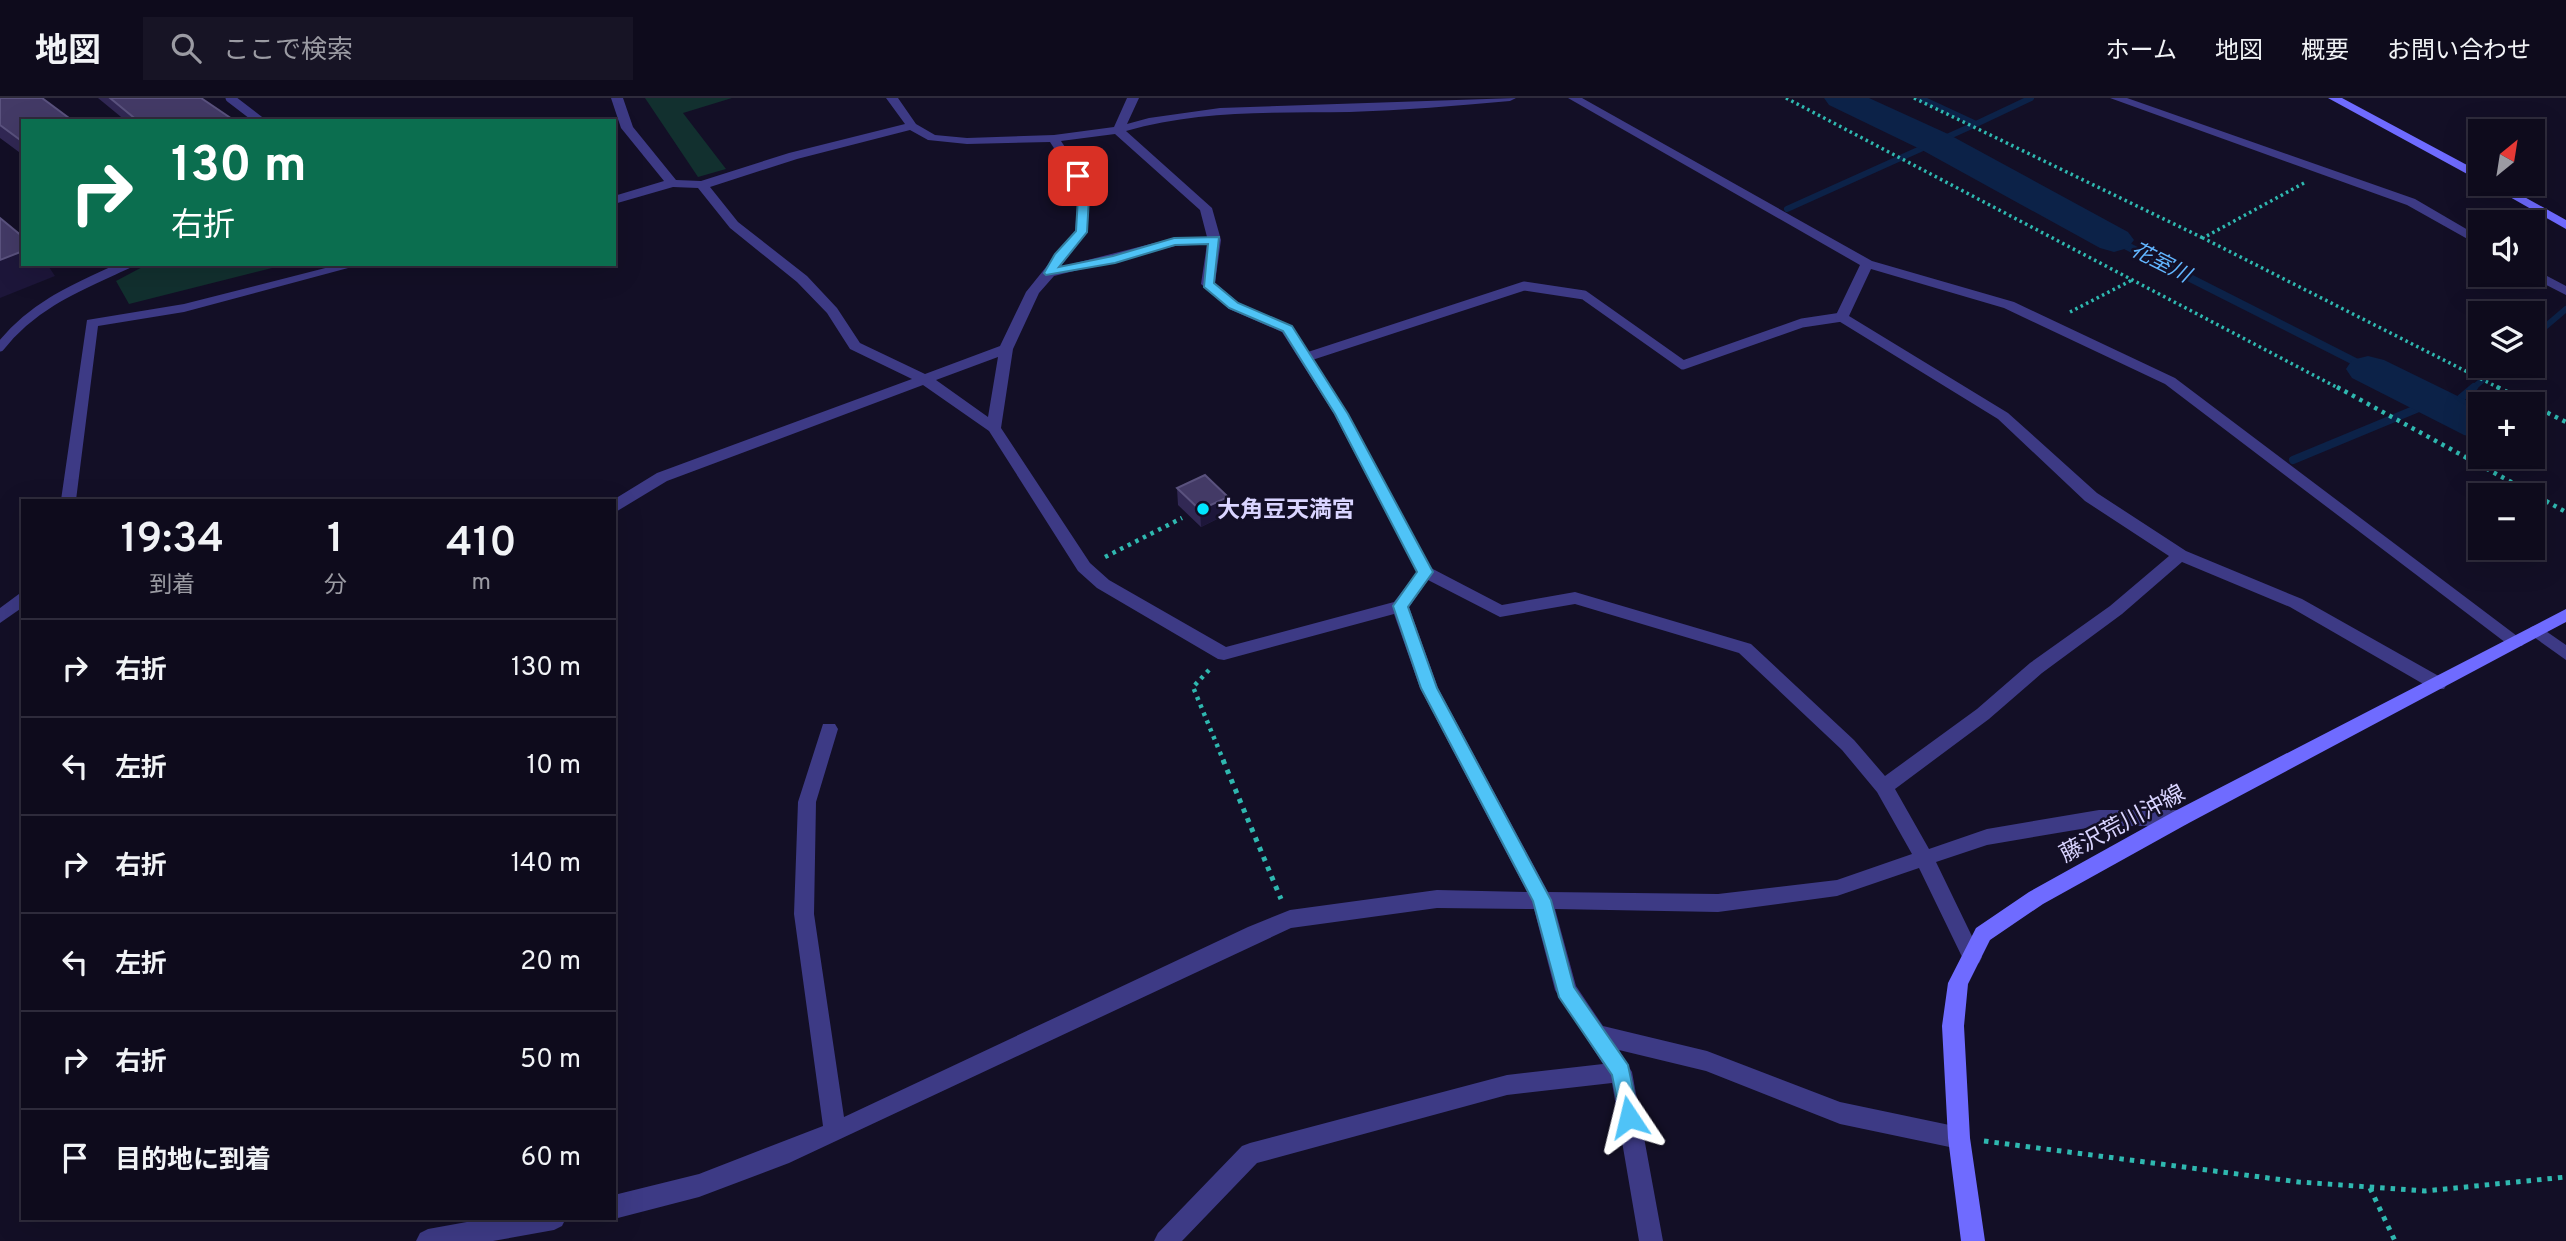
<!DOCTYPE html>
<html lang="ja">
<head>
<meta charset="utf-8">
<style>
	:root { --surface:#0e0b1c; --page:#171425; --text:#f1f3f6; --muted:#9b9ba3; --line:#2e2b3b }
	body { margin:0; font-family:Overpass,"Noto Sans JP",sans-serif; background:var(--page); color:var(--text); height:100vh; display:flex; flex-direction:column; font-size:26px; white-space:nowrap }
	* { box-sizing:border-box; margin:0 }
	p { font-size:23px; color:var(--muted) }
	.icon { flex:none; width:38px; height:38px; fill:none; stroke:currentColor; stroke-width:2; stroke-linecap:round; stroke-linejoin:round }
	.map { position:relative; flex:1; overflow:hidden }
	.details { position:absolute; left:21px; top:401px; width:595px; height:721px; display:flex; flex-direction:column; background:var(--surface); border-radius:0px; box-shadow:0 7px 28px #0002,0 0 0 2px var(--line) }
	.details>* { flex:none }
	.top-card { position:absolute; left:21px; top:21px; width:595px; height:147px; border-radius:0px; box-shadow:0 7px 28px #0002,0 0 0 2px var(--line); background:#0b6e4f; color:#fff; overflow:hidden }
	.needle { width:46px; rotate:30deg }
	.buttons { position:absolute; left:2468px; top:21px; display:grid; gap:14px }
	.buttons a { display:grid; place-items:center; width:77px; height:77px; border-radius:0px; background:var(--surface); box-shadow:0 7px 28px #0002,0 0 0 2px var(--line); font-size:35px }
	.pin { position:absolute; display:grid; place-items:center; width:60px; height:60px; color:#fff; margin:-30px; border-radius:14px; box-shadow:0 4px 10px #0006 }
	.me { position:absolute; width:77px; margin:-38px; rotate:350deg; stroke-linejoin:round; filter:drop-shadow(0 0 5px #0008) }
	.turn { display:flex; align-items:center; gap:24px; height:147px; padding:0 35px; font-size:32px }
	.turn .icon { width:91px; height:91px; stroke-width:2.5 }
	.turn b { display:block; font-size:49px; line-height:60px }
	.eta { display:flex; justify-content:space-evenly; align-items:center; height:119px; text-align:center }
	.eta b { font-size:42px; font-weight:600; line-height:49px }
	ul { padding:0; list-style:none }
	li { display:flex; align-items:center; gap:21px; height:98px; padding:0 35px; border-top:2px solid var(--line) }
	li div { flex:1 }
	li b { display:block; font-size:26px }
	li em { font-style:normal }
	header { display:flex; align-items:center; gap:42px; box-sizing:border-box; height:98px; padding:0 35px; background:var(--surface); border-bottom:2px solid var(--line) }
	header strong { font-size:33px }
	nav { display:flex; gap:38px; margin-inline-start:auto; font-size:24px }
	.search { width:490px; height:63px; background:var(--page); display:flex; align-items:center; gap:18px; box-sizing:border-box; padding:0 24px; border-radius:0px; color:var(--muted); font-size:26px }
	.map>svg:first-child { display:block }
</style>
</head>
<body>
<header>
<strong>地図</strong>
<div class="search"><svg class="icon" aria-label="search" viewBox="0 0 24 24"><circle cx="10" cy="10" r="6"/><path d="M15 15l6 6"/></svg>ここで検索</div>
<nav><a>ホーム</a><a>地図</a><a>概要</a><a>お問い合わせ</a></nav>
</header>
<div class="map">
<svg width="2566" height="1143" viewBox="0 0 2566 1143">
	<rect width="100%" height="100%" fill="#130f26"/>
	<!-- green -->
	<path fill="#12302f" d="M645,0H732L683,15L726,71L698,79Z
		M148,166H288L129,206L116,183Z"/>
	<!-- water -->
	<path fill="#0c2248" d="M2053,106L2437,301L2434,308L2043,110Z"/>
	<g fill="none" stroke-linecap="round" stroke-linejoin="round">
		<!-- stream-far1 -->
		<path stroke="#0c2248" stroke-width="6" d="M1976,26L2031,0
			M1787,111L1976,26L1920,0
			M2532,240L2566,211
			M2472,291L2499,268"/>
		<!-- stream -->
		<path stroke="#0c2248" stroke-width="8" d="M2448,311L2474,289
			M2293,362L2433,304"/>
		<!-- river -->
		<path fill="#0c2248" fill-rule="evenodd" d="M1824,0H1869L1948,36L2128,134L2134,142L2128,150L2114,154L2100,150L1922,52L1829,7Z
			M2368,258L2384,262L2480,309V341L2464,337L2352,280L2346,271L2352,262Z"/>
		<!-- path-far2 -->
		<path stroke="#2fb8b0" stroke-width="3.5" stroke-dasharray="2.5 3.5" stroke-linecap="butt" d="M1786,0L2340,291
			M1914,0L2203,140
			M2304,85L2203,140L2501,291
			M2070,214L2134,181"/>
		<!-- path-far1 -->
		<path stroke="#2fb8b0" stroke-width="4.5" stroke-dasharray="3.5 5" stroke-linecap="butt" d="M2337,289L2566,414
			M2497,289L2531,306
			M2532,307L2566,324
			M1105,459L1182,420
			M1209,572L1193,589L1224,664"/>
		<!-- path -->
		<path stroke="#2fb8b0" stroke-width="5" stroke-dasharray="4.5 6" stroke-linecap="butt" d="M1223,662L1281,801
			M1984,1043L2299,1084L2425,1093L2566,1079
			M2370,1090L2395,1143"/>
		<!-- lane -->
		<path stroke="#3d3a85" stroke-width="9" d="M230,0L260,23
			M0,249C33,206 80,188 128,166
			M1307,259L1524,188L1584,197L1683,267L1802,225L1842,219"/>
		<!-- street -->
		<path fill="#3d3a85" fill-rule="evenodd" d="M611,0H623L633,29L676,82L701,83L789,55L905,26L886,0H898L916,26L935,37L967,40L1054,37L1114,29L1127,0H1139L1127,26L1149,20L1220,10L1516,0L1510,3C1456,8 1403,12 1350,14C1275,15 1199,12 1126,33L1212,110L1221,142L1215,185L1239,205L1292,228L1348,316L1431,470L1502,507L1575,494L1751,546L1854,642L1885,678L1977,611L2030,565L2110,508L2169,458L2085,403L1998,321L1837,222L1835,219L1860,167L1568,0H1582L1872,163L2014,204L2175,280L2525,544L2522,548H2510L2165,286L2004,210L1871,171L1849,218L2008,315L2097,395L2186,453L2302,501L2444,581L2447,586L2444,591H2432L2290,509L2182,464L2122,516L2042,575L1989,621L1895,691L1929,751L1987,731L2099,712H2180L2187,714L2190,720L2187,726L2180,728H2099L1987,747L1936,764L1982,859L1979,865L1972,868L1965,865L1919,770L1837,798L1718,814L1555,811L1576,888L1603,928L1707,953L1840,1004L1959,1029L1967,1032L1970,1040L1967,1048L1959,1051L1840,1026L1706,973L1619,952L1632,974L1663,1143H1639L1612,985L1507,997L1257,1065L1182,1143H1154L1158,1135L1242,1048L1250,1045L1507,977L1603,966L1555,892L1534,811L1437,810L1291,830L789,1065L699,1099L614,1121V1097L699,1076L823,1028L794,816L798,704L823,626H835L838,631L816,704L814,816L844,1019L1248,829L1290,812L1437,792L1527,794L1420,590L1394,516L1224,562L1218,561L1097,490L1078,473L989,333L923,287L667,383L614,415L613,402L657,375L912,281L850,251L827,215L797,184L730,130L698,90L673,89L614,106V98L664,83L621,30ZM910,32L928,42L967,46L1050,44L1072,78L1078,99L1075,133L1026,194L1000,248L925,276L860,245L837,210L807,178L738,124L710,89L797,61ZM1115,36L1200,112L1207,139L1174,140L1060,169L1087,134L1090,99L1084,78L1061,43ZM1207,146L1201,186L1229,211L1282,234L1334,316L1417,474L1394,504L1226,549L1109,482L1090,465L1001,330L1013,251L1039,195L1054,178L1175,148ZM998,259L988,319L936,282ZM1428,482L1500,519L1575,506L1739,555L1842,652L1877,694L1912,756L1837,782L1718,796L1548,794L1438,590L1409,509Z
			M2110,0H2127L2415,101L2480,139V148L2407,107Z
			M341,166H363L184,214L98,228L76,402H61L87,222L184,206Z
			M2532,170L2566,188V197L2527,177H2532Z
			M23,493V509L0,525V510Z
			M2537,527L2566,547V562L2531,537L2528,533L2531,529Z
			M489,1120H566L562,1128L554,1132L493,1143H416L420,1135L428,1131Z"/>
		<!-- secondary -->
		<path fill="#6f6bff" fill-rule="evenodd" d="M2328,0H2342L2480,74V83Z
			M2487,86H2501L2566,122V131Z
			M2566,511V524L2187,726L2043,806L1990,842L1968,886L1964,928L1970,1040L1985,1143H1961L1948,1040L1942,928L1948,885L1976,830L2029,794L2173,714Z"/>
	</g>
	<!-- wall -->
	<path fill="#312854" d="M0,0L23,23V57L0,40Z
		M98,0H201L235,23H126Z
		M1177,390L1229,415L1201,429L1178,407Z"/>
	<!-- shaded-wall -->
	<path fill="#1d163a" d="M23,153V166H47L55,178L0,200V162Z
		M1228,399L1229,415L1201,429L1200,412Z"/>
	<!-- building -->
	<path fill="#433a66" stroke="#5a527e" stroke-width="2" d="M0,0H42L73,23H23V44L0,27Z
		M110,0H201L235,23H138Z
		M0,120L23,139V153L0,162Z
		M1205,377L1228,399L1200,412L1177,390Z"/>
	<!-- route -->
	<path fill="#4fc3f7" stroke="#337fa1" stroke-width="2" d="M1078,74L1084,78L1089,99L1087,134L1059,169L1113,158L1174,140L1219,139L1214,185L1238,205L1292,228L1348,316L1433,474L1408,509L1437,590L1551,802L1574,889L1628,967L1639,1019L1636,1026L1629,1029L1622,1026L1612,977L1559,899L1533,803L1421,590L1393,508L1417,474L1335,316L1283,233L1229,210L1204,189L1208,146L1175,147L1115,165L1046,177L1044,175L1055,156L1076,133L1078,99L1073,78Z"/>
	<!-- markers -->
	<circle fill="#00e5ff" stroke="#130f26" stroke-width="2.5" cx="1203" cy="411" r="7"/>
	<g text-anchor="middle" stroke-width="5" stroke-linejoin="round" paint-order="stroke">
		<!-- far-water labels -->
		<g font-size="21" font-style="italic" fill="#62b6ff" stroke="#130f26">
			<text transform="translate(2161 164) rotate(27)" y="7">花室川</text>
		</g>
		<!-- poi labels -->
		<g font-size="23" font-weight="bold" fill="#d9d4ff" stroke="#130f26" text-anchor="start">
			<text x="1217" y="419">大角豆天満宮</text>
		</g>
		<!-- street labels -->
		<g font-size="23" fill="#d9d4ff" stroke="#130f26">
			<text transform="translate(2122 725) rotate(-28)" y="8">藤沢荒川沖線</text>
		</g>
	</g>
</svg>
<div class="buttons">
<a><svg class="needle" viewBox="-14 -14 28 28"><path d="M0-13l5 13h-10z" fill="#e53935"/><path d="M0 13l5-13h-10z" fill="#9b9ba3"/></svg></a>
<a><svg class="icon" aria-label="sound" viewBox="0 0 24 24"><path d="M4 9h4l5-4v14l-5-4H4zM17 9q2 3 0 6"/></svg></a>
<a><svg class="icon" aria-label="layers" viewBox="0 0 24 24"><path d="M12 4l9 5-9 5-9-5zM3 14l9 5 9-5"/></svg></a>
<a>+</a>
<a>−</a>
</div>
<div class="pin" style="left:1078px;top:78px;background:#d93025"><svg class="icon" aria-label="arrive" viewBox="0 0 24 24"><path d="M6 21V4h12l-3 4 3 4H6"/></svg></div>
<svg class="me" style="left:1629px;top:1019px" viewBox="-20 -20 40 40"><path d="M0-17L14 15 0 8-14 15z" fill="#4fc3f7" stroke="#fff" stroke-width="4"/></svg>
<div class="top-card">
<div class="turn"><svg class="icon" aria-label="right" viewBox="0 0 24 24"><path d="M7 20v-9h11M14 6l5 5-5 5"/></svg><div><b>130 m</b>右折</div></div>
</div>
<section class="details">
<div class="eta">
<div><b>19:34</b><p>到着</p></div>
<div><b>1</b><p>分</p></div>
<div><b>410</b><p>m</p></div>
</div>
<ul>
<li><svg class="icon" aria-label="right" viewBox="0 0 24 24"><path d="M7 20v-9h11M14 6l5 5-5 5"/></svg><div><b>右折</b></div><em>130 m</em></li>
<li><svg class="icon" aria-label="left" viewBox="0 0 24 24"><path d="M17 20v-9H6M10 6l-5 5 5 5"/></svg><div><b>左折</b></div><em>10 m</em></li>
<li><svg class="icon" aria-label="right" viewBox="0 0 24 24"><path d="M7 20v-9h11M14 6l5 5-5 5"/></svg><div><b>右折</b></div><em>140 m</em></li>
<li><svg class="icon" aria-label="left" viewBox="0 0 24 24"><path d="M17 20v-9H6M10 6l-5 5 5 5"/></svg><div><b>左折</b></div><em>20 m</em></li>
<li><svg class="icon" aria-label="right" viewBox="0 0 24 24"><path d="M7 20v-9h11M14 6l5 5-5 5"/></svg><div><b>右折</b></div><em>50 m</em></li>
<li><svg class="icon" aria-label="arrive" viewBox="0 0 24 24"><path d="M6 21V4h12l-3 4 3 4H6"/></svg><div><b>目的地に到着</b></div><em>60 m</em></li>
</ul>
</section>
</div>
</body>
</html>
